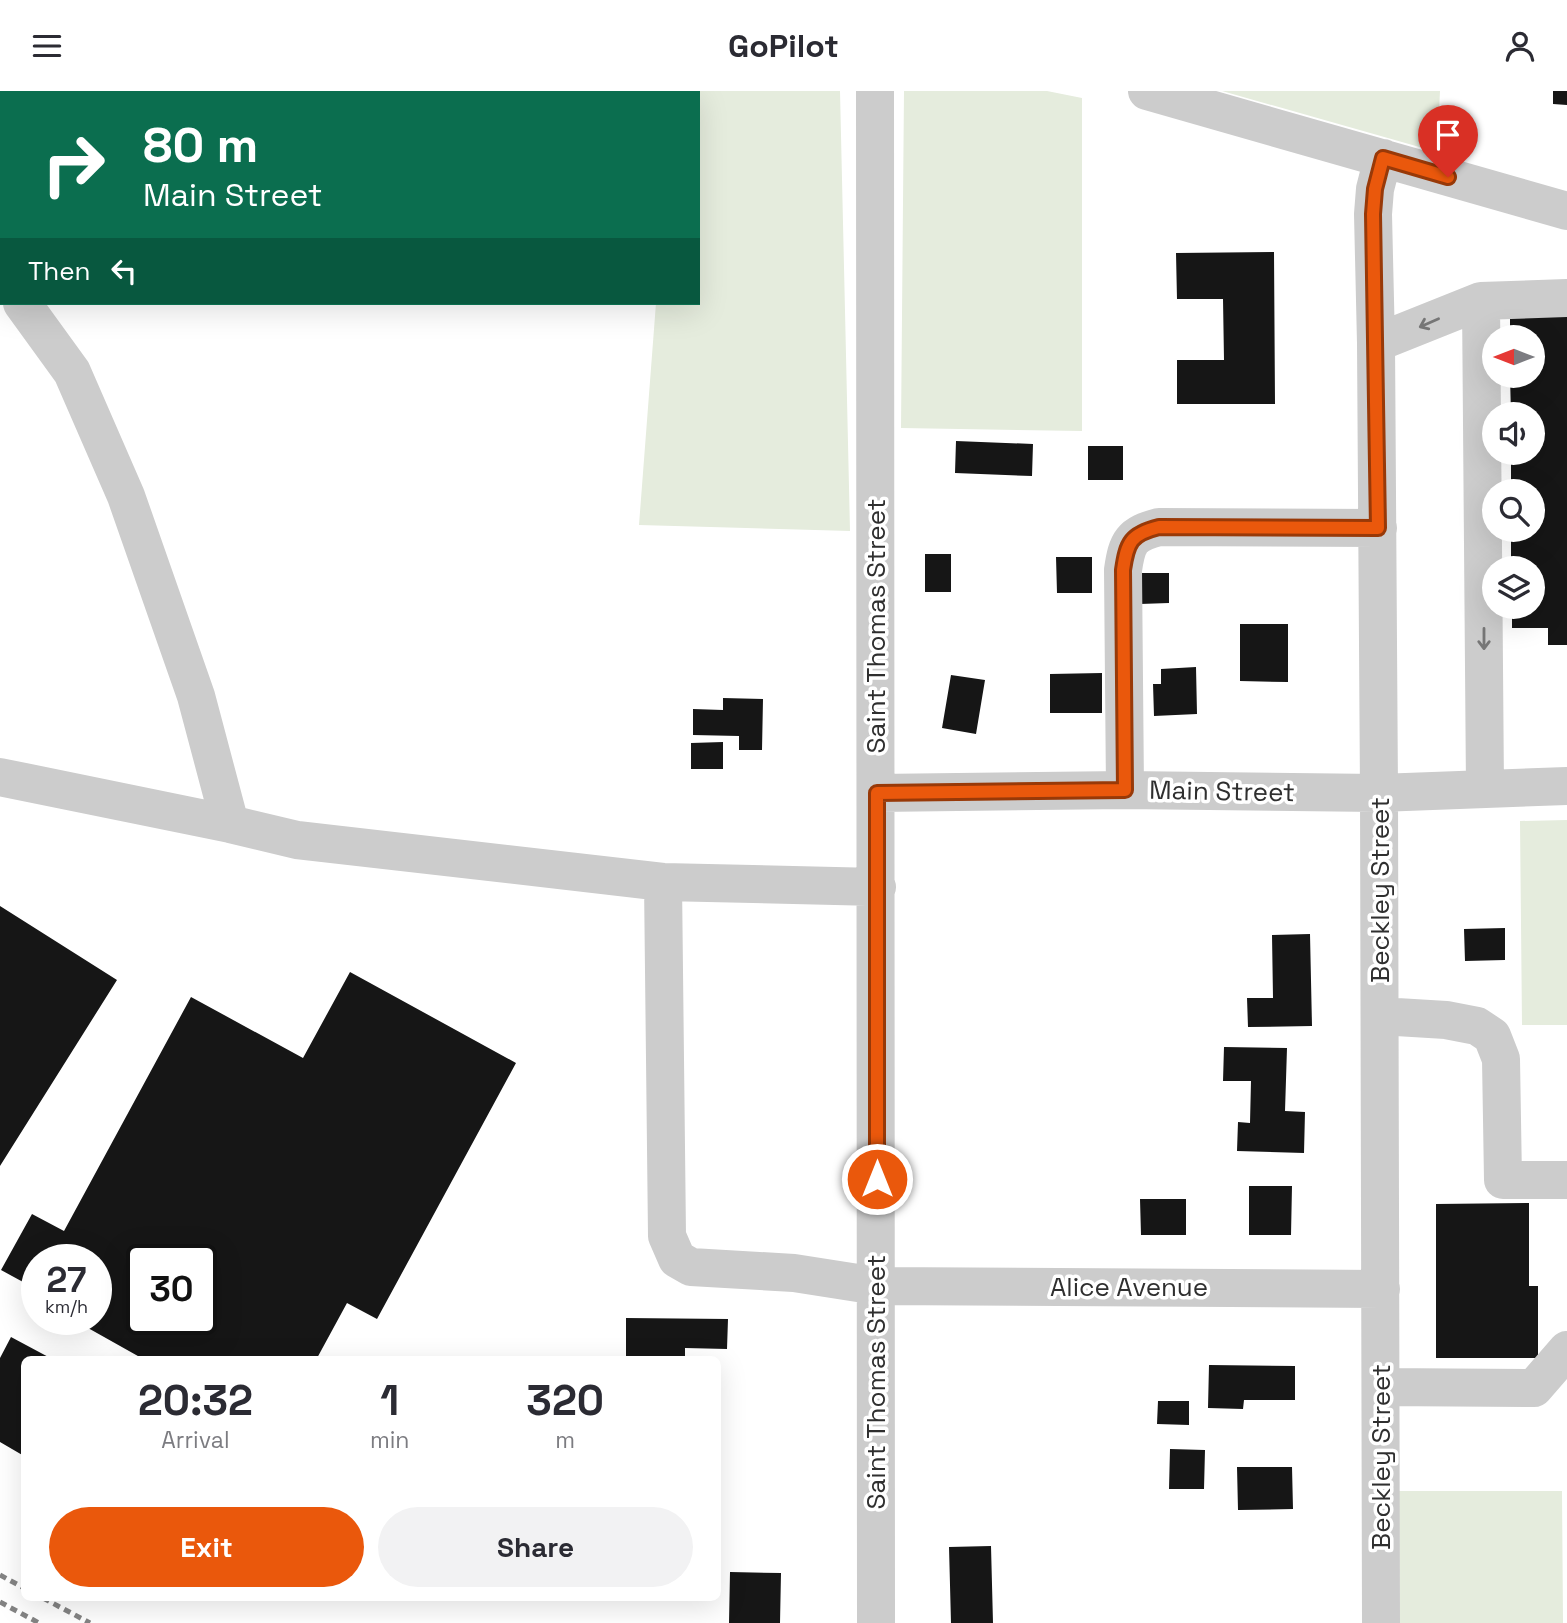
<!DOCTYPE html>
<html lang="en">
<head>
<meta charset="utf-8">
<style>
	:root { --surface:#fff; --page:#f2f2f3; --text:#2b2b33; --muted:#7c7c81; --accent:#ea580c }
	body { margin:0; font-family:"Space Grotesk",sans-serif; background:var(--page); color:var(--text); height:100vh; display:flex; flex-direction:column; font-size:26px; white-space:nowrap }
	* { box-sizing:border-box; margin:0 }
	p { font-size:23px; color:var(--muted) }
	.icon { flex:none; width:38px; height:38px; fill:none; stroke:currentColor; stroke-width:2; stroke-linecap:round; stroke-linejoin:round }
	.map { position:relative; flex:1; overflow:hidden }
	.sheet { position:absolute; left:21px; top:1265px; width:700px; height:245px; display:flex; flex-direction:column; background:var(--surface); border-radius:10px; box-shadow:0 7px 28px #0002 }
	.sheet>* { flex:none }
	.banner { position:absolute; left:0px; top:0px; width:700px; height:214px; box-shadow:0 7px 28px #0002; background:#0b6e4f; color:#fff; overflow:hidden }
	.needle { width:46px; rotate:270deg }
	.buttons { position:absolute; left:1482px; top:234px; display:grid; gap:14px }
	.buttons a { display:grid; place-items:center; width:63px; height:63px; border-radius:50%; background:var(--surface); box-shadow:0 7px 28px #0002; font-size:35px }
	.speed { position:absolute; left:21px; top:1153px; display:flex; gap:14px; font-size:35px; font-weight:700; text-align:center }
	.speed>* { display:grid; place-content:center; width:91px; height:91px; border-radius:50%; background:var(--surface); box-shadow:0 7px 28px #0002; line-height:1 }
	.speed small { font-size:18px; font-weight:400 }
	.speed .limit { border:4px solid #111; border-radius:10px; background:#fff; color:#111 }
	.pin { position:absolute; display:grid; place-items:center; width:60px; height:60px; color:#fff; margin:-72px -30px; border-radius:50% 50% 50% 0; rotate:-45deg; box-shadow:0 0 7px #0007 }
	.pin .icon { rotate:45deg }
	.me { position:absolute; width:77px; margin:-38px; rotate:0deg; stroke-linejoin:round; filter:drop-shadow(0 0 5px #0008) }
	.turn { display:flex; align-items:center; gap:24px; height:147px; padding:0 28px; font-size:32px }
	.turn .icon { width:91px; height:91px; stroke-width:2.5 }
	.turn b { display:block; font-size:49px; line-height:60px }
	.then { display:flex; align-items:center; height:66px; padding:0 28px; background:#0003; gap:14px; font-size:26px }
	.eta { display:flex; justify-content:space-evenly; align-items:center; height:119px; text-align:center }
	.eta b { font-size:42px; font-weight:600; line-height:49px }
	.primary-button { display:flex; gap:14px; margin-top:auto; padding:14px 28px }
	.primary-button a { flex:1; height:80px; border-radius:42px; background:var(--accent); color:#fff; font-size:28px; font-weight:600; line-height:80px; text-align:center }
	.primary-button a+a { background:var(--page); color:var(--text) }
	header { display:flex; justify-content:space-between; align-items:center; height:91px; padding:0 28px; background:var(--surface); font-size:32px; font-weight:600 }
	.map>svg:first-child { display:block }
</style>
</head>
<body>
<header><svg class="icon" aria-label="menu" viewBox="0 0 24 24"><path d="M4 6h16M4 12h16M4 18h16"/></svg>GoPilot<svg class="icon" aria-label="person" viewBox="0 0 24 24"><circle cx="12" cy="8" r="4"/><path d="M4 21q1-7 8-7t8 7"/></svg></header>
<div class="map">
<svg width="1567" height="1532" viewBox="0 0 1567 1532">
	<rect width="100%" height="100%" fill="#fff"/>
	<!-- green -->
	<path fill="#e5ecdd" d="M672,0H840L850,440L639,434L656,212H698V2Z
		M904,0H1047L1082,7V340L901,337Z
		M1222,0H1440L1437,61Z
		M1567,729V934H1522L1520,730Z
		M1399,1400H1562L1563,1532H1400Z"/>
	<!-- building -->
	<path fill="#161616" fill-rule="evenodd" d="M1553,0H1567V14L1553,13Z
		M1274,161L1275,313H1177V269H1224L1223,208H1177L1176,162Z
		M1510,222H1567V554H1548V537H1512V516H1533V478H1511V439H1533V401H1511V362H1533V324H1511L1510,285H1533V247H1510Z
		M956,350L1033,353L1032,385L955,382Z
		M1088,355H1123V389H1088Z
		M925,463H951V501H925Z
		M1056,466H1092V502H1057Z
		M1140,482H1169V512L1140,513Z
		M1240,533H1288V591L1240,590Z
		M1196,576L1197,623L1154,625L1153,593H1161V578Z
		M1102,582V622H1050V583Z
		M951,584L985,589L976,643L942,637Z
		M723,607L763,608L762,659H739V645L693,644V618L723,619Z
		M723,651V678H691V652Z
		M0,815L117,889L0,1075Z
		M1505,837V869L1465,870L1464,838Z
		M1310,843L1312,935L1248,936L1247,907H1273L1272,844Z
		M350,881L516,972L377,1228L347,1212L316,1269H145L72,1228H96V1169H37V1209L29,1205L34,1197L1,1179L32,1123L64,1140L191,906L303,967ZM142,1169H201V1228H142Z
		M1224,956L1287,957L1285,1020L1305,1021L1304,1062L1237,1060L1238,1031L1250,1032L1251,990H1223Z
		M1249,1095H1292L1291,1144H1249Z
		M1140,1108H1186V1144H1141Z
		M1529,1112V1195H1538V1267H1436V1113Z
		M626,1227L728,1228L727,1258L685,1257V1269H626Z
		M11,1246L54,1269H24V1365L0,1351V1267Z
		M1209,1274L1295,1275V1309H1244L1243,1318L1208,1317Z
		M1158,1310H1189V1334L1157,1333Z
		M1170,1358L1205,1359L1204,1398H1169Z
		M1237,1376H1292L1293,1418L1238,1419Z
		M991,1455L993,1532H951L949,1456Z
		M730,1481L781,1482L780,1532H729Z"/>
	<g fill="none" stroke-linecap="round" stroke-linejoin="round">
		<!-- minor -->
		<path stroke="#ccc" stroke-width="38" d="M875,0L876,1532
			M1147,0L1567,120
			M178,2V0
			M0,36H2
			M0,131L2,138
			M1481,210L1485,698
			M22,212L72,281L126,405L196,605L230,733
			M1376,252L1481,210L1567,207
			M0,686L230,733L297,749L663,791L877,796
			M1125,699L1123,479C1127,451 1131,443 1159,436L1378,437
			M877,702L1125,699L1379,702L1567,695
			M663,791L667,1145L677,1168L691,1176L794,1182L877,1195L1381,1198
			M1380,925L1446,929L1477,935L1492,945L1501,968L1503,1089H1567
			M1381,1296L1534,1297L1567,1259
			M1381,1532L1379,702L1376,252L1373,123L1375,98L1383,67"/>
		<!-- rail -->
		<path stroke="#848484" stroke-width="5" stroke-dasharray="7 5" stroke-linecap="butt" d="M0,1484L24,1497
			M43,1507L90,1532
			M0,1511L39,1532"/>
	</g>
	<!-- one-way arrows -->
	<defs><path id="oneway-shaft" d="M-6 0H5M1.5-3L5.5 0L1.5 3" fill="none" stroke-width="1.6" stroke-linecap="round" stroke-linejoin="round" transform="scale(1.75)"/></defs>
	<g stroke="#767676">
		<use href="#oneway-shaft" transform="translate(1429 232) rotate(156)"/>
		<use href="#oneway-shaft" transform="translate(1484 548) rotate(90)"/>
	</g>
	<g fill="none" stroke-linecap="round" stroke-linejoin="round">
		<!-- route casing -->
		<g stroke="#983908" stroke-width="18">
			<path id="route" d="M877,1088V702L1125,699L1123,479C1127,451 1131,443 1159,436L1378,437L1373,123L1375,98L1383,67L1448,86"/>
		</g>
		<!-- route -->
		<use href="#route" stroke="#ea580c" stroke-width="12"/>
	</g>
	<g text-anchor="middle" stroke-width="7" stroke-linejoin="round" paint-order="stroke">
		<!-- street labels -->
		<g font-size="26" fill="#2f2f2f" stroke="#fff">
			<text transform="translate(876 535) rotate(-90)" y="9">Saint Thomas Street</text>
			<text transform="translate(1222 700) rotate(1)" y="9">Main Street</text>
			<text transform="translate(1380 799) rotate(-90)" y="9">Beckley Street</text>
			<text x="1129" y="1205">Alice Avenue</text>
			<text transform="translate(876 1291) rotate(-90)" y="9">Saint Thomas Street</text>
			<text transform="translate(1381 1366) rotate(-90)" y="9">Beckley Street</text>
		</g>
	</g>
</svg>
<div class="buttons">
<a><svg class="needle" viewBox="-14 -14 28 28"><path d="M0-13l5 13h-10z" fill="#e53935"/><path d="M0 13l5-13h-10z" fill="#7c7c81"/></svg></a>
<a><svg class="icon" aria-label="sound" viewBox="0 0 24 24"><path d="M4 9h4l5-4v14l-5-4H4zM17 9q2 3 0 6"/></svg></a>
<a><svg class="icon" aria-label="search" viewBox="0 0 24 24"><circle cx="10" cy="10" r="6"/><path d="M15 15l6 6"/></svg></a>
<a><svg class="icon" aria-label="layers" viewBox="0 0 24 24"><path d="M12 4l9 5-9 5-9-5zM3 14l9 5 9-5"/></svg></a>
</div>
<div class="speed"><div>27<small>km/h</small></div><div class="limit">30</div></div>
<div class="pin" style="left:1448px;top:86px;background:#d93025"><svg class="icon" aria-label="arrive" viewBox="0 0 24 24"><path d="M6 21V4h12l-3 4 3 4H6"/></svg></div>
<svg class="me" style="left:877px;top:1088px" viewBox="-20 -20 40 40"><circle r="17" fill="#ea580c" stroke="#fff" stroke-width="3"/><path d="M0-11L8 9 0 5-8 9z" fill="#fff"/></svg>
<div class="banner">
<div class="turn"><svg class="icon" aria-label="right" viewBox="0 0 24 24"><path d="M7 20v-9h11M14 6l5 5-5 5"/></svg><div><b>80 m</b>Main Street</div></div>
<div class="then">Then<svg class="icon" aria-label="left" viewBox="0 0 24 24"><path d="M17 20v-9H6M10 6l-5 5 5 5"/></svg></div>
</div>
<section class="sheet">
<div class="eta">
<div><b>20:32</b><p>Arrival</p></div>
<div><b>1</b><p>min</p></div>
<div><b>320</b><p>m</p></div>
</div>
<div class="primary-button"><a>Exit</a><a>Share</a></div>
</section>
</div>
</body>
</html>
